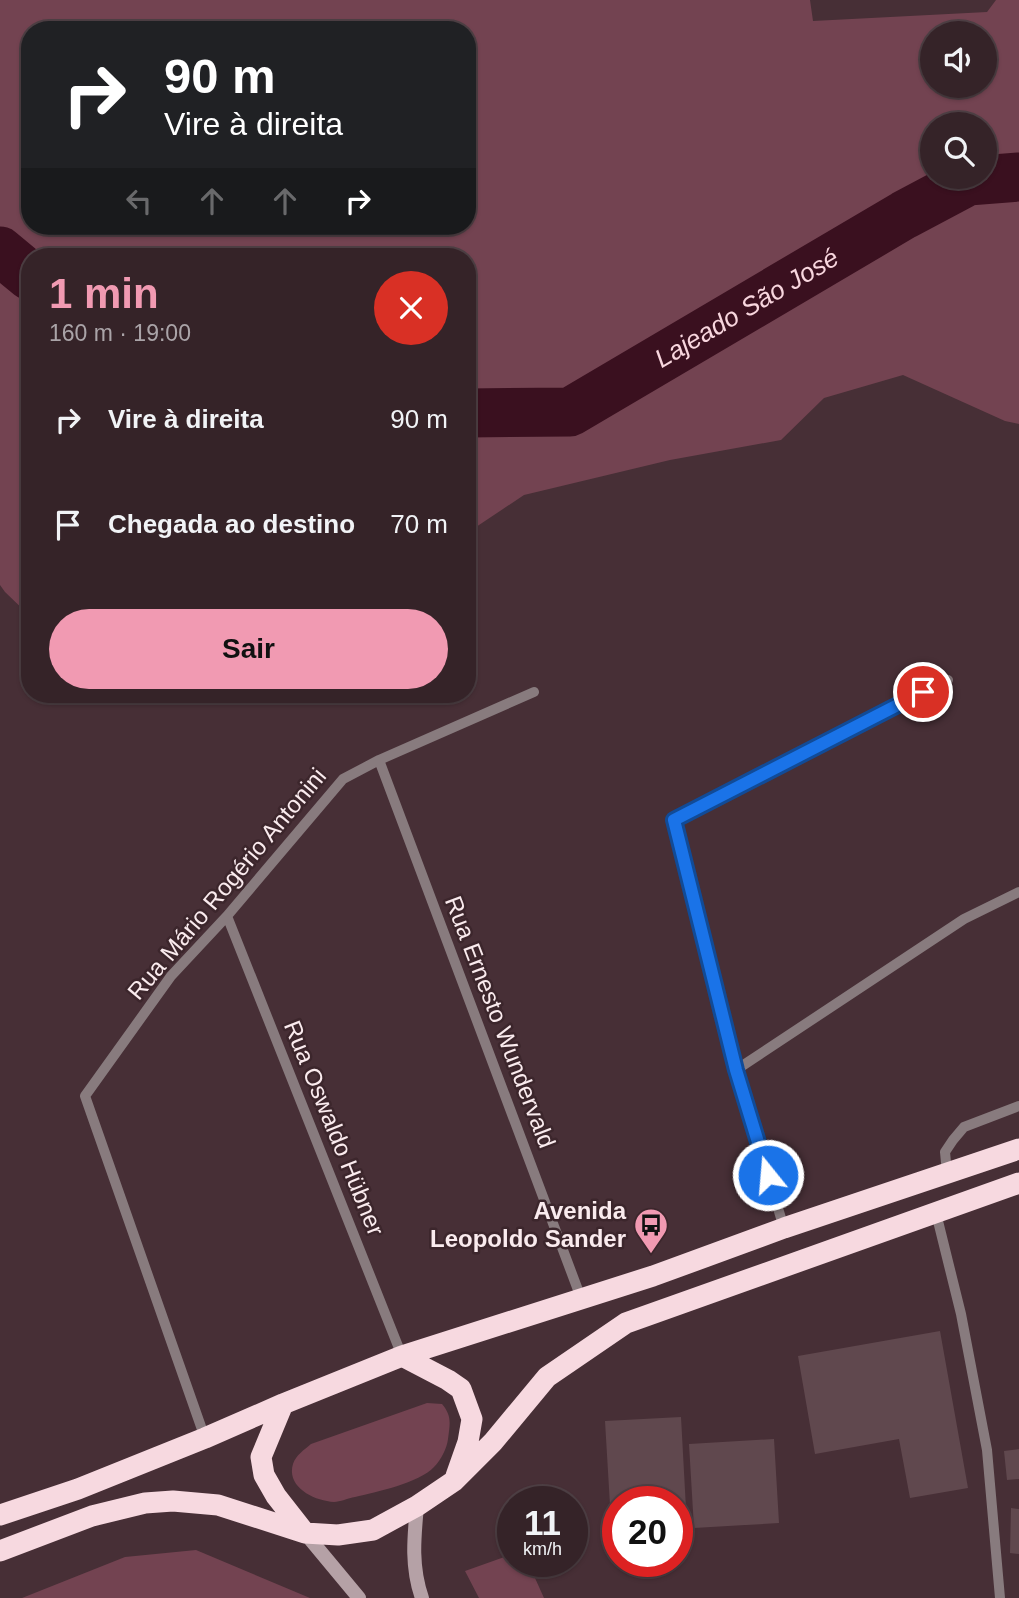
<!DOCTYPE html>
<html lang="pt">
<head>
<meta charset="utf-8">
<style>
	:root { --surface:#352328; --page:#3d2b30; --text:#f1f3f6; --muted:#aaa4a8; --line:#4f4045; --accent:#f19ab2 }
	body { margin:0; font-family:Helvetica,sans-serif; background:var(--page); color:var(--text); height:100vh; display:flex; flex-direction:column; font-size:26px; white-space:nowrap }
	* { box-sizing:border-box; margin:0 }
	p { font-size:23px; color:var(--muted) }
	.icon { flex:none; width:38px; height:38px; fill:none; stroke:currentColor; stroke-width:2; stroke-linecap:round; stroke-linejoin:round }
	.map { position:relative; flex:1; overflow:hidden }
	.panel { position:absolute; left:21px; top:248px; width:455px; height:455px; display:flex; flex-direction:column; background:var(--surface); border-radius:28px; box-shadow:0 2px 5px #0004,0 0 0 2px var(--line) }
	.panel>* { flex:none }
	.banner { position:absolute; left:21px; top:21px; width:455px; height:214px; border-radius:28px; box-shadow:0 2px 5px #0004,0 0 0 2px var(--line); background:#202124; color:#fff; overflow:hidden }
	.controls { position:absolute; left:920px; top:21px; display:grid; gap:14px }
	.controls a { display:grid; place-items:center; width:77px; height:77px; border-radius:50%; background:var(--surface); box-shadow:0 2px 5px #0004,0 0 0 2px var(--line); font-size:35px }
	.speed { position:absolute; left:497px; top:1486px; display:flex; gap:14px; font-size:35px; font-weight:700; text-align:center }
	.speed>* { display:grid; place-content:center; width:91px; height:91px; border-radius:50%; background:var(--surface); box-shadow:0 2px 5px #0004,0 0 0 2px var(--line); line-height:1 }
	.speed small { font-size:18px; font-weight:400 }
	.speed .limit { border:10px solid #d22; background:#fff; color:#111 }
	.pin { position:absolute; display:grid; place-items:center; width:60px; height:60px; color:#fff; margin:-30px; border:4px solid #fff; border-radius:50%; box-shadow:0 2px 7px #0007 }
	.me { position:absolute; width:77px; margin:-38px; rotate:343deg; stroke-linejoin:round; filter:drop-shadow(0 0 5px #0008) }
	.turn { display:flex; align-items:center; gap:24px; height:147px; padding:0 28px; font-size:32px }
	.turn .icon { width:91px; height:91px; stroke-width:2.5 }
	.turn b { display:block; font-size:49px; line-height:60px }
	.lanes { display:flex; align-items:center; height:66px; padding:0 28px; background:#0003; justify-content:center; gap:35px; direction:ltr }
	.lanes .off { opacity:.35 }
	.round { display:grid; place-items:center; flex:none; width:74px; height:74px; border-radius:37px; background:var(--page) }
	.head { display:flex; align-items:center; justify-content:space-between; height:119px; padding:0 28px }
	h1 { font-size:42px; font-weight:700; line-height:52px; color:var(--accent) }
	.action { display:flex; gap:14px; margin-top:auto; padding:14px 28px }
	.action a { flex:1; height:80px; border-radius:42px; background:var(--accent); color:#111; font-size:28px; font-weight:700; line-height:80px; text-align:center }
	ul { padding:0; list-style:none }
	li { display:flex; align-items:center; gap:21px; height:105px; padding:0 28px }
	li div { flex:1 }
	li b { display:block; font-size:26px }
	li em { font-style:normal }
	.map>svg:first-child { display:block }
</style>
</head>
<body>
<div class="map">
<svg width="1019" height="1598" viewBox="0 0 1019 1598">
	<rect width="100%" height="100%" fill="#472f36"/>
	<!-- green -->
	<path fill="#734351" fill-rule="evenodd" d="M0,0H810L813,21L987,12L996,0H1019V424L1005,421L903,375L824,398L781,440L670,460L524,495L467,533V257H30V616L5,592L0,585ZM30,30H467V226H30ZM933,33H985V86H933ZM933,124H985V177H933Z
		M427,1403L442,1404C452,1416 450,1423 448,1439C447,1448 441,1460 434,1467C419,1483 376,1492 355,1497C348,1498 340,1502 334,1502C314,1501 286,1487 293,1464C296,1455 304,1450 311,1444Z
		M196,1550L310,1598H22L125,1557Z
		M513,1554V1561H523L535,1578L544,1598H479L465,1571Z"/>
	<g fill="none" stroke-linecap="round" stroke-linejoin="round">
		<!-- river -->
		<g stroke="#3a101f" stroke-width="49">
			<path d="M0,251L30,276"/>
			<path id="s1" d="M467,413L570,412L904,215L968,181L1019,177"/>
		</g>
	</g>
	<!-- building -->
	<path fill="#60484e" d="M940,1331L968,1488L910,1498L899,1439L815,1454L798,1356Z
		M681,1417L687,1527L677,1528V1502H618V1504L610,1505L605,1421Z
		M774,1439L779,1523L694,1528L689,1444Z
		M1019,1449V1479L1007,1480L1004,1451Z
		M1011,1508L1019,1509V1554L1010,1553Z
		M630,1561H671V1566L631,1568Z"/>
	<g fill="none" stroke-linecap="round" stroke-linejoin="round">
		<!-- lane -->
		<path stroke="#887b7e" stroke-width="10" d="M379,760L581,1298
			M227,916L402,1356
			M736,1070L964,919L1019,892
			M947,1173L945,1152L953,1140L964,1127L1019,1106
			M936,1213L961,1314L987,1450L1000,1598
			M784,1228L736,1070L674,820L948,680
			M205,1438L85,1096L171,976L227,916L343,779L379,760L534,692"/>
		<!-- secondary -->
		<path stroke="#b5a1a6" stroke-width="14" d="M417,1506C414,1538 411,1567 422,1598
			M305,1533L359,1598"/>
		<!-- highway -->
		<path stroke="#f7d9e0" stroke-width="21" d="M402,1356L448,1380L461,1389L472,1419L468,1442L456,1476
			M283,1404L261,1457L264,1475L276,1496L305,1533
			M0,1515L78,1489L205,1438L283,1404L402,1356L653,1276L784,1228L1019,1149
			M0,1551L92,1516L145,1503L173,1501L218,1505L305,1533L338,1535L373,1530L417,1506L454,1481L493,1442L547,1377L626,1323L1019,1183"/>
	</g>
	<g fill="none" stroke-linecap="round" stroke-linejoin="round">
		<!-- route casing -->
		<g stroke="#114b97" stroke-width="18">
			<path id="route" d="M768,1175L736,1070L674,820L923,692"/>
		</g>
		<!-- route -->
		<use href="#route" stroke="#1a73e8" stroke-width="12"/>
	</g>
	<!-- icons -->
	<defs>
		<g id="bus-pin" transform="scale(1.75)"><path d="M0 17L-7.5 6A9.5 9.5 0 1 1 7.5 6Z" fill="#f19ab2" stroke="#3c262c"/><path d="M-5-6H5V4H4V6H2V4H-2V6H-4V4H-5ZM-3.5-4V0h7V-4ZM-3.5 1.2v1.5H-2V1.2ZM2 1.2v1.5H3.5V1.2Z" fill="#111"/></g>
	</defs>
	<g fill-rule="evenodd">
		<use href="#bus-pin" x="651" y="1225"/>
	</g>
	<g text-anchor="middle" stroke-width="5" stroke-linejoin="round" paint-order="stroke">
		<!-- street labels -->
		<g font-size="24" fill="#faebee" stroke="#3c262c">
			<text transform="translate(227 884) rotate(-50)" y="8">Rua Mário Rogério Antonini</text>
			<text transform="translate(500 1022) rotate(69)" y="8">Rua Ernesto Wundervald</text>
			<text transform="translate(334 1128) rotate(68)" y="8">Rua Oswaldo Hübner</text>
		</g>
		<!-- poi labels -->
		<g font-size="24" font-weight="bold" fill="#faebee" stroke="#3c262c" text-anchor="end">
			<text x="626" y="1219">Avenida<tspan x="626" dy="28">Leopoldo Sander</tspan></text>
		</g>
		<!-- water labels -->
		<g font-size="26" font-style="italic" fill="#f8d6de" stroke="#3c262c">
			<text dy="9" stroke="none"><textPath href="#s1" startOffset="308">Lajeado São José</textPath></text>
		</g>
	</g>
</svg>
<div class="controls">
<a><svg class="icon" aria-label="sound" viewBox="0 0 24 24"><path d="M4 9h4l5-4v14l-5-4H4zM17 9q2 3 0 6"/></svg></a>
<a><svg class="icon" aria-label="search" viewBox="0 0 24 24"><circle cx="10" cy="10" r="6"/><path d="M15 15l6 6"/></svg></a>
</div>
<div class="speed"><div>11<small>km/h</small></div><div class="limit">20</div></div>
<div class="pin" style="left:923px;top:692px;background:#d93025"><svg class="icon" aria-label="arrive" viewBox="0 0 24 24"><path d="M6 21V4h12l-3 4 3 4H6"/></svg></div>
<svg class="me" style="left:768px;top:1175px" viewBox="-20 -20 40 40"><circle r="17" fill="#1a73e8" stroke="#fff" stroke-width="3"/><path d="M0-11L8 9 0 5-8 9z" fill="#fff"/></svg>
<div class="banner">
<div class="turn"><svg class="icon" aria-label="right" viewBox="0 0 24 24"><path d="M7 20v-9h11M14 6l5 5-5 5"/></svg><div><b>90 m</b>Vire à direita</div></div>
<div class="lanes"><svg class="icon off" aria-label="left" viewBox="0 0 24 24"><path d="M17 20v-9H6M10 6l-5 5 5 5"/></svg><svg class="icon off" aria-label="ahead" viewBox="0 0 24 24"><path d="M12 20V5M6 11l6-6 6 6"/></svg><svg class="icon off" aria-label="ahead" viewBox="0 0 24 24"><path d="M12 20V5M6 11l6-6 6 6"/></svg><svg class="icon" aria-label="right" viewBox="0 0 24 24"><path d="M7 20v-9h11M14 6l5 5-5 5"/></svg></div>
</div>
<section class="panel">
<div class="head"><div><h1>1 min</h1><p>160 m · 19:00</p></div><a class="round" style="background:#d93025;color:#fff"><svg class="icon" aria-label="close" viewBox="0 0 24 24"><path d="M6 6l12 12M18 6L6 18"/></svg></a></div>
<ul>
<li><svg class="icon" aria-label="right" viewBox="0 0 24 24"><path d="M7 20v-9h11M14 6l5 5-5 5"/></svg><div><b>Vire à direita</b></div><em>90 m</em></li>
<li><svg class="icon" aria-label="arrive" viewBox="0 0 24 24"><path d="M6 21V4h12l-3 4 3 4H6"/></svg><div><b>Chegada ao destino</b></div><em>70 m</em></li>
</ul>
<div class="action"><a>Sair</a></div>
</section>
</div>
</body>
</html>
